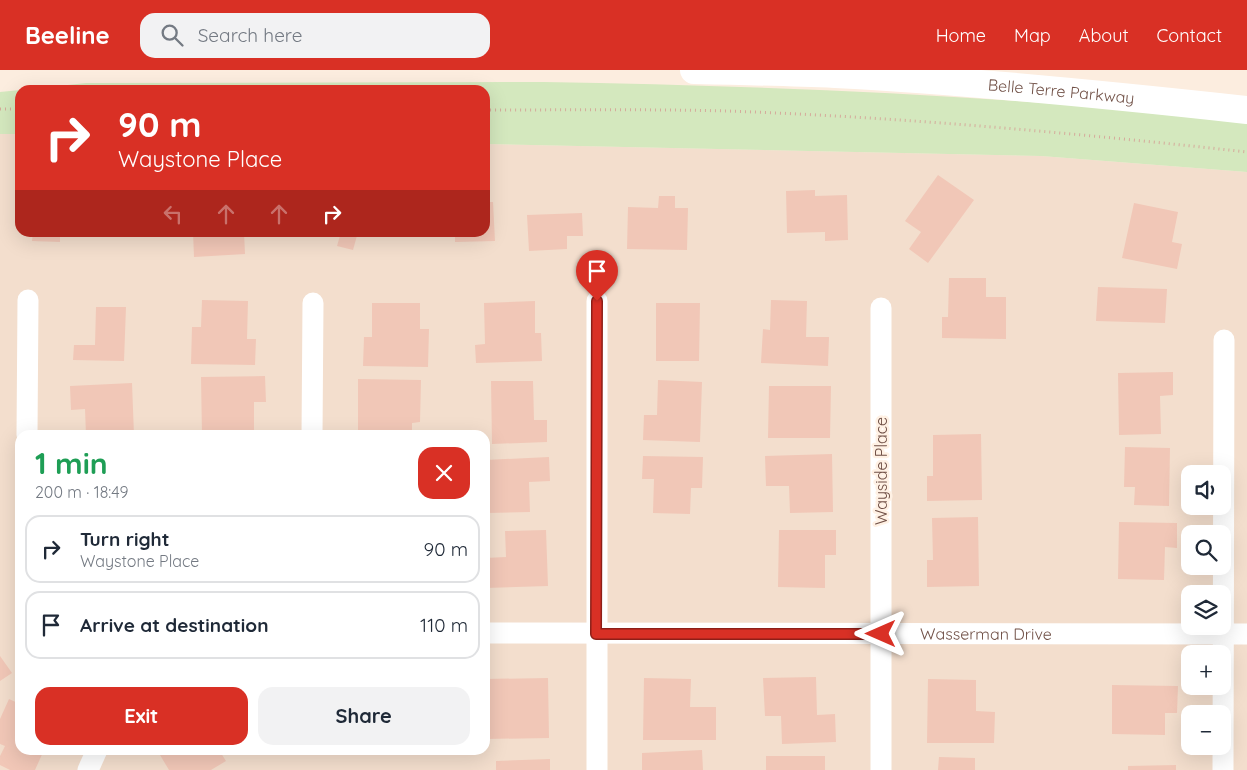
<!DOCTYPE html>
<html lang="en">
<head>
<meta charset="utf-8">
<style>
	:root { --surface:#fff; --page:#f2f2f3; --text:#1f2937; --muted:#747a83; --line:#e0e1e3; --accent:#d93025 }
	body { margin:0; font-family:Quicksand,sans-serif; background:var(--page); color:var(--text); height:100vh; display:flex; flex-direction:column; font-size:19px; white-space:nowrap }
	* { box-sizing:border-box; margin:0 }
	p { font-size:16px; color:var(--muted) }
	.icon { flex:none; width:28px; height:28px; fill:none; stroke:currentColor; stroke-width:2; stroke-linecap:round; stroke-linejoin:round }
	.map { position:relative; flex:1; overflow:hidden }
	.details { position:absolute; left:15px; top:360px; width:475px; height:325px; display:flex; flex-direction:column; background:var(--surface); border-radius:15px; box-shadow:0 5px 20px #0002 }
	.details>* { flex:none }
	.hud { position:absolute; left:15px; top:15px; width:475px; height:152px; border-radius:15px; box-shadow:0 5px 20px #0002; background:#d93025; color:#fff; overflow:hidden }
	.controls { position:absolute; left:1181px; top:395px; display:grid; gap:10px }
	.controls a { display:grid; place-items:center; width:50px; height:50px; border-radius:10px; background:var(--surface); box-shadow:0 5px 20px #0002; font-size:25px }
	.pin { position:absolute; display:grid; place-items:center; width:42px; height:42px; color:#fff; margin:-51px -21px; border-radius:50% 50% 50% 0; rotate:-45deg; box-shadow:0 0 5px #0007 }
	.pin .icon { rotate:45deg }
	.me { position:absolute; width:55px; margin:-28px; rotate:270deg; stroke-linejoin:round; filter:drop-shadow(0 0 4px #0008) }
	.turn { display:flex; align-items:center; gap:18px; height:105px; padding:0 20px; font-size:22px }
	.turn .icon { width:65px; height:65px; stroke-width:2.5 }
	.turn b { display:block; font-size:35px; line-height:42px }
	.lanes { display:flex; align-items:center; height:48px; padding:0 20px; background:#0003; justify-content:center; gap:25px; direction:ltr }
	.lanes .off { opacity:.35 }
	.round { display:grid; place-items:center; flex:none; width:52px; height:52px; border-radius:15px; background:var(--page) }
	.overview { display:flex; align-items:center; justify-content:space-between; height:85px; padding:0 20px }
	h1 { font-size:30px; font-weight:800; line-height:38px; color:#1e9e55 }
	.cta { display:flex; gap:10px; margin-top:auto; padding:10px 20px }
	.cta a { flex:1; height:58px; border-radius:15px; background:var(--accent); color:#fff; font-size:20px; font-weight:800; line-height:58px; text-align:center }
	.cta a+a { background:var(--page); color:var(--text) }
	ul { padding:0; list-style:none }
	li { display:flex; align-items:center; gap:15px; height:68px; margin:0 10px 8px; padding:0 10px; border:2px solid var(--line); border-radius:15px }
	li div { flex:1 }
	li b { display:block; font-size:19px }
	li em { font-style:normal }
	header { display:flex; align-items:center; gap:30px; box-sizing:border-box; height:70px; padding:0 25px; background:var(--accent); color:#fff }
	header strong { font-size:24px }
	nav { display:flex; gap:28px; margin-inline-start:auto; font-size:18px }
	.search { width:350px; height:45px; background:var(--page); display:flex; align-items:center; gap:12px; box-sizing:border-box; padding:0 18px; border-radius:15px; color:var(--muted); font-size:19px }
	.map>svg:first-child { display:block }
</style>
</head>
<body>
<header>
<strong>Beeline</strong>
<div class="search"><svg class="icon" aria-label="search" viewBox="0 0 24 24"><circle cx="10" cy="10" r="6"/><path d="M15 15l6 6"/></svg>Search here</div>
<nav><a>Home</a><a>Map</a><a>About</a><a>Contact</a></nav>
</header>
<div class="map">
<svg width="1247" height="700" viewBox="0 0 1247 700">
	<rect width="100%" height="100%" fill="#fceddf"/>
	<!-- residential -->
	<path fill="#f3decd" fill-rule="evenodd" d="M0,64H20V162H485V74L1041,86L1247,102V700H0ZM20,365H485V680H20ZM1190,404H1222V436H1190ZM1190,464H1222V496H1190ZM1190,524H1222V556H1190ZM1190,584H1222V616H1190ZM1190,644H1222V676H1190Z"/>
	<!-- green -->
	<path fill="#d4e8be" d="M544,12C716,15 887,21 1059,34C1122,39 1184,47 1247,53V102L1041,86L485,74V20H22L86,13Z
		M20,20V64H0V22Z"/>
	<!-- building -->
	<path fill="#f1c7b7" d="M938,105L974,130L928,193L909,179L921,162L905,151Z
		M815,120V126L847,125L848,170L825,171V162L787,163L786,121Z
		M659,126H675V138H688L687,180L627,179L628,137L658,138Z
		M485,132H493L495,171L455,172V162H485Z
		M1134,133L1178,142L1172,172L1182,174L1177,199L1122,188Z
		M582,143L583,166H567V179L529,181L527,145Z
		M33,162H60V172L32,171Z
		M193,162H244L245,184L194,187Z
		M341,162H358L353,180L337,176Z
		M949,208H986V227H1006V269L942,268V247H948Z
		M1098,217L1167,219L1165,253L1096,251Z
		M202,230L248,231L247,269H256L255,295L191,294L192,257H201Z
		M771,230L807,231L806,267H829L828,296L761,293L763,259L770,260Z
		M535,231V263H541L542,291L476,293L475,275L485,274L484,233Z
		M372,233H420V259H429L428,297L363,296L364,267H372Z
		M656,233H700L699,291H656Z
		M96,237H126L124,291L73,290L74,275H95Z
		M1173,302V325L1160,326L1161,364L1119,365L1118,303Z
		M265,306L266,332H254V365H202L201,307Z
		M358,309L421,310L420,352L412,353V365H358Z
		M658,310L702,312L700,372L643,370L644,345H657Z
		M491,311H533L534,350H547V372L492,374Z
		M132,313L134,365H86L85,339L71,340L70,316Z
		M769,316H831L830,368H768Z
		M981,364L982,430L927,431V406H933V365Z
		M1125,377L1170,378L1169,436L1134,435L1135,417H1124Z
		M832,384L833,442L790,443L789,416H766L765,386Z
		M643,386L703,387L702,418H691L690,444L653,443L654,409H642Z
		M549,387L550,411L529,412L530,442L487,443L485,390Z
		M978,447L979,516L927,517V490H933L932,448Z
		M1119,452L1177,453V478L1165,477L1164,510L1118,509Z
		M546,460L548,516L485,518V488L506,487L505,461Z
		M779,460H836V485H825V518L778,517Z
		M0,586L12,603L0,611Z
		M816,607L817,645L835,644L836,672L782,674L781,646H765L763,608Z
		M548,608L549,668L486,669L485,609Z
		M644,608L691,609L690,637H716V670H643Z
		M928,609L976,610V641L995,642L994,673H927Z
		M1112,615L1178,616L1177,643H1165V665L1112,664Z
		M9,629L20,634V680H44L35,700H10L0,695V686L5,676L0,674V649Z
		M157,680H219L226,691L211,700H169Z
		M702,680L703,700H642V683Z
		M766,686H825V700H766Z
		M939,687L975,688V700H938Z
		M550,689V700H496V691Z
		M1176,695V700H1128V696Z"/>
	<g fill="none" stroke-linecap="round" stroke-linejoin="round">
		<!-- path -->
		<path stroke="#d5aa9b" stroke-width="3" stroke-dasharray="1 4" stroke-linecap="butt" d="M0,39H20
			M485,40C566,40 646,39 727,41C901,47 1074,63 1247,82"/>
		<!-- street -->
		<g stroke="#fff" stroke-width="21">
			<path d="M597,231V700"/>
			<path d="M27,365L28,230"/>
			<path d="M312,365L313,233"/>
			<path id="s1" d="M485,563L1247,564"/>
			<path d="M88,700L97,680"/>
			<path d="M881,700V238"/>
			<path d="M1223,700L1224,270"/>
		</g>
		<!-- secondary -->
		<path stroke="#fff" stroke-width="28" id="s2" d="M694,0C741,1 788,2 835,4C972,11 1110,25 1247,40"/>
	</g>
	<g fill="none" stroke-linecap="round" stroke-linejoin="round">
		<!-- route casing -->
		<g stroke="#8d1f18" stroke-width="12">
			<path id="route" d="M597,231L596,564H881"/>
		</g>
		<!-- route -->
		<use href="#route" stroke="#d93025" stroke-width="9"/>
	</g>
	<g text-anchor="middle" stroke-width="5" stroke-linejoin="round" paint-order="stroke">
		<!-- street labels -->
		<g font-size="16" fill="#715147" stroke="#fff1e4">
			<text dy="6" stroke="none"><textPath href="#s2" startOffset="368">Belle Terre Parkway</textPath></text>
			<text transform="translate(881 401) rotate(-90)" y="6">Wayside Place</text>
			<text dy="6" stroke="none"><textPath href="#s1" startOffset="501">Wasserman Drive</textPath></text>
		</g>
	</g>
</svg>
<div class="controls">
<a><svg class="icon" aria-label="sound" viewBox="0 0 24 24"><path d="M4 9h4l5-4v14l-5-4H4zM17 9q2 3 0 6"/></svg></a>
<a><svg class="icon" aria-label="search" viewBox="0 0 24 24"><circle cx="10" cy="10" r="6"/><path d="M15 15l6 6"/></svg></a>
<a><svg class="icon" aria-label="layers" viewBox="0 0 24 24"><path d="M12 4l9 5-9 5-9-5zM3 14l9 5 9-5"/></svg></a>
<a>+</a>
<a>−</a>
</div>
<div class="pin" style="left:597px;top:231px;background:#d93025"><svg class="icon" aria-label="arrive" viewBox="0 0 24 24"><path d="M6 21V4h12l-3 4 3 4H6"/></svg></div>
<svg class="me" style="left:881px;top:564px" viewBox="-20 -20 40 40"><path d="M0-17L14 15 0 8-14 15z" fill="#d93025" stroke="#fff" stroke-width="4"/></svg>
<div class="hud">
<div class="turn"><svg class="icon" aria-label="right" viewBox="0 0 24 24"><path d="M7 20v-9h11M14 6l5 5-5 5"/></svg><div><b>90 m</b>Waystone Place</div></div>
<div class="lanes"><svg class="icon off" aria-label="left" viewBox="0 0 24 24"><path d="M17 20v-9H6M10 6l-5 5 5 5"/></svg><svg class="icon off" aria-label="ahead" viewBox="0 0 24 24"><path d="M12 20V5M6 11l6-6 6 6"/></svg><svg class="icon off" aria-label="ahead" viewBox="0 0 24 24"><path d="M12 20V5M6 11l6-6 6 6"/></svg><svg class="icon" aria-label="right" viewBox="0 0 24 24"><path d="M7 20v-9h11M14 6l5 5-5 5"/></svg></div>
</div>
<section class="details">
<div class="overview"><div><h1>1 min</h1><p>200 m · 18:49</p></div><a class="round" style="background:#d93025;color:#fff"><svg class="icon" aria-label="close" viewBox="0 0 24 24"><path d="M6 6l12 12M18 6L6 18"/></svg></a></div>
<ul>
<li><svg class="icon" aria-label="right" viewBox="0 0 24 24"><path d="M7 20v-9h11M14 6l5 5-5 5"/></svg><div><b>Turn right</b><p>Waystone Place</p></div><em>90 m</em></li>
<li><svg class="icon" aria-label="arrive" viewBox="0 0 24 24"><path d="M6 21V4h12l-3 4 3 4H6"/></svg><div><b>Arrive at destination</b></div><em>110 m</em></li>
</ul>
<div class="cta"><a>Exit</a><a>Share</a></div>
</section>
</div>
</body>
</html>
